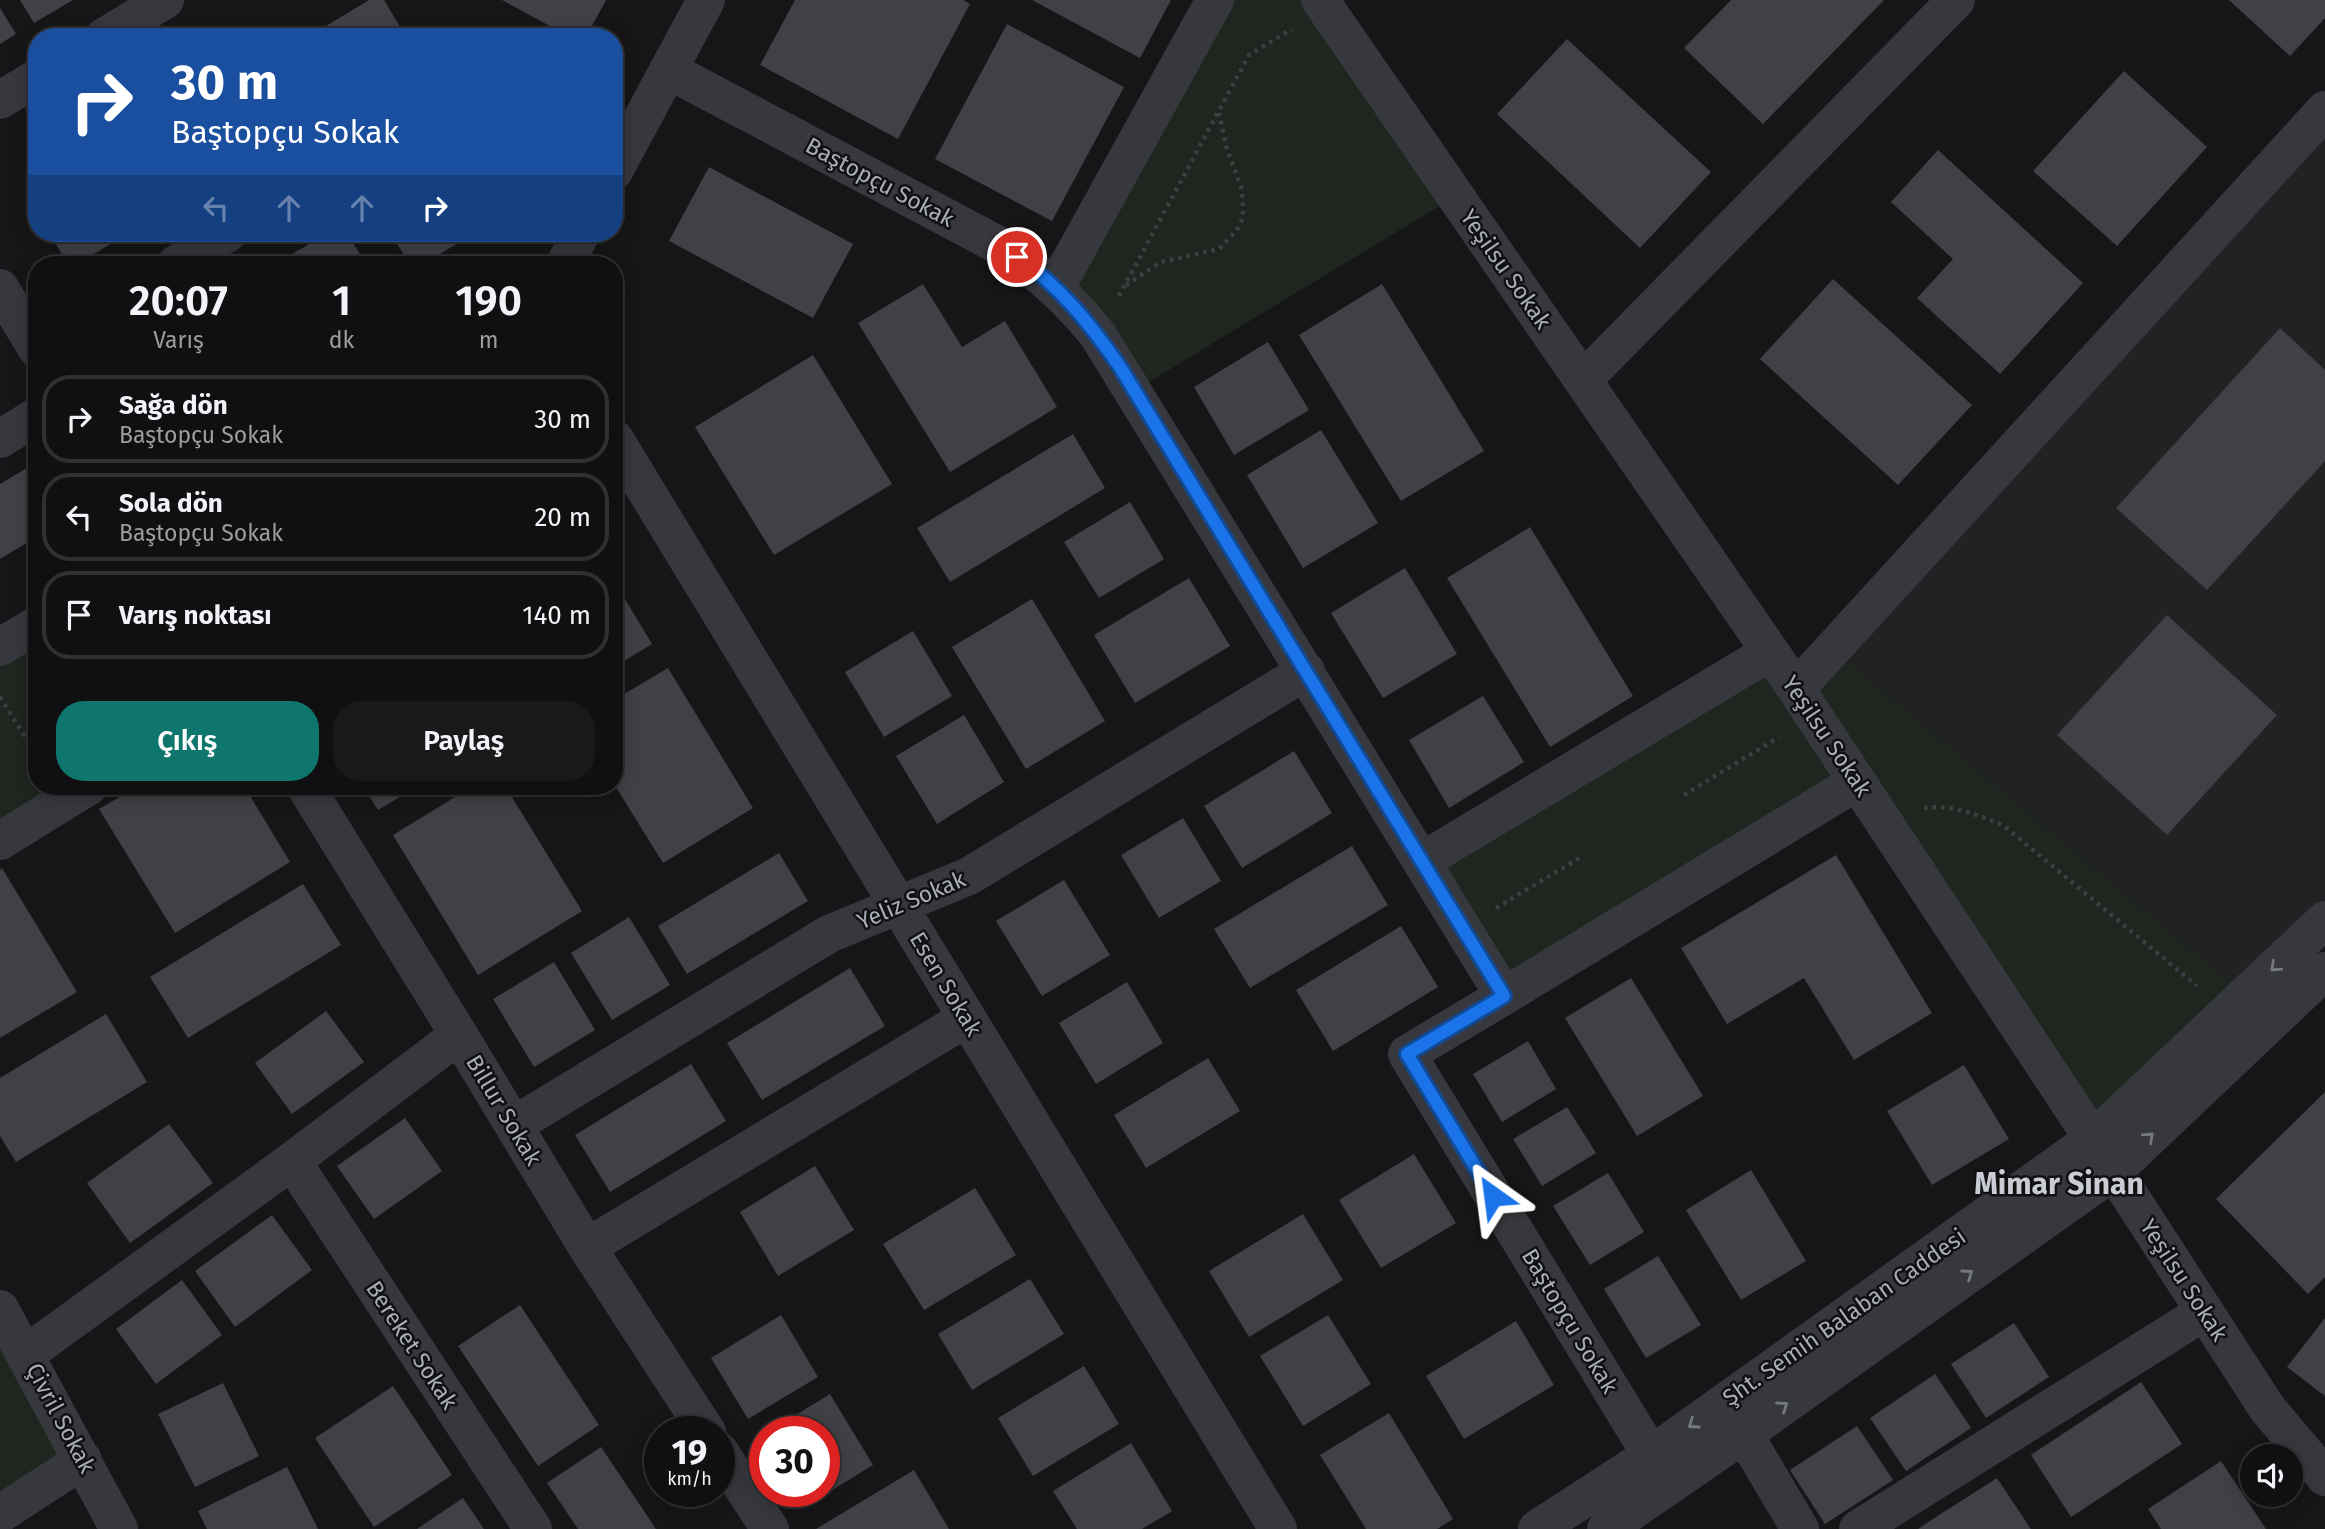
<!DOCTYPE html>
<html lang="tr">
<head>
<meta charset="utf-8">
<style>
	:root { --surface:#101012; --page:#19191b; --text:#f1f3f6; --muted:#9c9d9f; --line:#303032; --accent:#0f766e }
	body { margin:0; font-family:"Fira Sans",sans-serif; background:var(--page); color:var(--text); height:100vh; display:flex; flex-direction:column; font-size:26px; white-space:nowrap }
	* { box-sizing:border-box; margin:0 }
	p { font-size:23px; color:var(--muted) }
	.icon { flex:none; width:38px; height:38px; fill:none; stroke:currentColor; stroke-width:2; stroke-linecap:round; stroke-linejoin:round }
	.map { position:relative; flex:1; overflow:hidden }
	.drawer { position:absolute; left:28px; top:256px; width:595px; height:539px; display:flex; flex-direction:column; background:var(--surface); border-radius:28px; box-shadow:0 4px 18px #0003,0 0 0 2px var(--line) }
	.drawer>* { flex:none }
	.hud { position:absolute; left:28px; top:28px; width:595px; height:214px; border-radius:28px; box-shadow:0 4px 18px #0003,0 0 0 2px var(--line); background:#1a4fa0; color:#fff; overflow:hidden }
	.controls { position:absolute; left:2240px; top:1444px; display:grid; gap:14px }
	.controls a { display:grid; place-items:center; width:63px; height:63px; border-radius:50%; background:var(--surface); box-shadow:0 4px 18px #0003,0 0 0 2px var(--line); font-size:35px }
	.speed { position:absolute; left:644px; top:1416px; display:flex; gap:14px; font-size:35px; font-weight:700; text-align:center }
	.speed>* { display:grid; place-content:center; width:91px; height:91px; border-radius:50%; background:var(--surface); box-shadow:0 4px 18px #0003,0 0 0 2px var(--line); line-height:1 }
	.speed small { font-size:18px; font-weight:400 }
	.speed .limit { border:10px solid #d22; background:#fff; color:#111 }
	.pin { position:absolute; display:grid; place-items:center; width:60px; height:60px; color:#fff; margin:-30px; border:4px solid #fff; border-radius:50%; box-shadow:0 2px 7px #0007 }
	.me { position:absolute; width:77px; margin:-38px; rotate:329deg; stroke-linejoin:round; filter:drop-shadow(0 0 5px #0008) }
	.turn { display:flex; align-items:center; gap:24px; height:147px; padding:0 28px; font-size:32px }
	.turn .icon { width:91px; height:91px; stroke-width:2.5 }
	.turn b { display:block; font-size:49px; line-height:60px }
	.lanes { display:flex; align-items:center; height:66px; padding:0 28px; background:#0003; justify-content:center; gap:35px; direction:ltr }
	.lanes .off { opacity:.35 }
	.eta { display:flex; justify-content:space-evenly; align-items:center; height:119px; text-align:center }
	.eta b { font-size:42px; font-weight:600; line-height:49px }
	.cta { display:flex; gap:14px; margin-top:auto; padding:14px 28px }
	.cta a { flex:1; height:80px; border-radius:28px; background:var(--accent); color:#fff; font-size:28px; font-weight:600; line-height:80px; text-align:center }
	.cta a+a { background:var(--page); color:var(--text) }
	ul { padding:0; list-style:none }
	li { display:flex; align-items:center; gap:21px; height:88px; margin:0 14px 10px; padding:0 14px; border:4px solid var(--line); border-radius:28px }
	li div { flex:1 }
	li b { display:block; font-size:26px }
	li em { font-style:normal }
	.map>svg:first-child { display:block }
</style>
</head>
<body>
<div class="map">
<svg width="2325" height="1529" viewBox="0 0 2325 1529">
	<rect width="100%" height="100%" fill="#161618"/>
	<!-- built -->
	<path fill="#222225" d="M2325,110V920L2246,995L1833,649Z"/>
	<!-- green -->
	<path fill="#1e261f" d="M1215,0H1320L1456,196L1134,391L1056,287Z
		M37,625V786H89L0,841V647Z
		M1833,649L2246,995L2093,1139L1857,782L1504,996L1422,861L1770,652L1796,689Z
		M0,1309L83,1460L0,1514Z"/>
	<!-- building -->
	<path fill="#404145" d="M20,0H73L34,23Z
		M369,0H384L406,37H308Z
		M502,0H606L586,37H570Z
		M795,0H963L970,4L898,139L760,65Z
		M1032,0H1171L1140,58Z
		M1731,0H1884L1763,124L1684,48Z
		M2229,0H2325V18L2290,56Z
		M0,8L16,34L0,44Z
		M1007,24L1124,87L1052,221L935,159Z
		M1567,39L1711,172L1640,248L1497,114Z
		M2124,71L2207,147L2117,246L2033,171Z
		M1938,150L2083,283L2000,374L1917,298L1953,259L1891,202Z
		M709,167L853,244L813,318L669,241Z
		M49,233H129L77,264H68Z
		M328,233H347L366,264H275Z
		M390,233H475L423,264H410Z
		M1833,279L1972,405L1898,485L1760,359Z
		M923,284L962,347L1005,321L1057,407L950,472L858,323Z
		M1382,284L1484,451L1401,501L1299,335Z
		M2280,328L2325,370V461L2207,590L2116,508Z
		M1268,342L1309,410L1234,455L1194,387Z
		M813,355L892,484L774,555L695,427Z
		M1321,430L1378,523L1303,568L1247,475Z
		M1073,434L1105,488L950,582L917,528Z
		M37,462V537L0,559V484Z
		M1130,502L1164,559L1099,598L1064,542Z
		M1530,527L1633,696L1550,747L1447,578Z
		M1405,568L1457,654L1383,698L1331,613Z
		M1189,578L1230,646L1135,703L1094,635Z
		M614,581L652,644L614,667Z
		M1032,599L1105,721L1026,769L952,647Z
		M2167,615L2277,715L2167,835L2057,735Z
		M913,631L952,696L884,737L845,672Z
		M668,668L753,808L663,863L614,784V700Z
		M1483,696L1524,762L1449,808L1409,740Z
		M964,715L1004,782L937,824L896,756Z
		M1294,751L1332,813L1242,868L1204,806Z
		M138,786H244L290,862L175,933L99,809Z
		M363,786H418L378,810Z
		M473,786H505L582,911L478,975L393,835Z
		M1183,818L1221,881L1159,918L1121,855Z
		M1352,846L1388,905L1250,988L1214,929Z
		M779,853L808,901L687,974L658,926Z
		M1836,855L1932,1013L1854,1060L1804,978L1727,1024L1681,948Z
		M2,868L77,992L0,1038V870Z
		M1064,880L1110,955L1042,996L996,921Z
		M303,884L341,945L188,1038L150,977Z
		M629,917L670,985L612,1020L571,953Z
		M1401,926L1438,987L1333,1051L1296,990Z
		M554,962L595,1030L534,1067L493,999Z
		M850,968L885,1026L762,1100L727,1043Z
		M1631,978L1703,1096L1637,1136L1565,1018Z
		M1127,982L1163,1043L1096,1084L1059,1023Z
		M326,1011L364,1062L292,1114L255,1063Z
		M106,1014L147,1082L16,1162L0,1136V1078Z
		M1528,1041L1556,1089L1502,1122L1473,1074Z
		M1208,1058L1240,1111L1146,1168L1114,1115Z
		M691,1064L726,1121L610,1192L575,1135Z
		M1964,1065L2009,1139L1932,1185L1887,1111Z
		M2325,1092V1277L2308,1294L2216,1199Z
		M1567,1107L1596,1153L1542,1186L1513,1139Z
		M405,1118L442,1171L374,1219L337,1166Z
		M169,1124L213,1183L130,1243L87,1183Z
		M1414,1154L1456,1223L1381,1268L1339,1200Z
		M815,1166L854,1230L778,1276L740,1212Z
		M1751,1170L1806,1261L1741,1300L1686,1210Z
		M1608,1173L1644,1232L1590,1265L1553,1206Z
		M975,1188L1016,1255L924,1310L883,1244Z
		M1303,1214L1343,1280L1249,1337L1209,1271Z
		M272,1215L312,1270L235,1327L195,1271Z
		M1658,1256L1701,1325L1646,1358L1604,1289Z
		M1030,1279L1064,1334L972,1390L938,1334Z
		M182,1280L222,1335L156,1384L116,1329Z
		M520,1305L599,1425L538,1466L458,1346Z
		M781,1315L818,1377L748,1419L711,1358Z
		M1328,1315L1371,1384L1303,1426L1260,1356Z
		M2325,1318V1396L2287,1367Z
		M1516,1321L1554,1385L1464,1439L1426,1376Z
		M2014,1323L2049,1377L1986,1418L1951,1364Z
		M1084,1366L1119,1424L1033,1476L998,1418Z
		M1935,1374L1971,1428L1906,1471L1870,1418Z
		M2141,1382L2182,1444L2071,1517L2031,1455Z
		M223,1383L259,1456L195,1487L158,1414Z
		M393,1386L452,1475L374,1527L315,1438Z
		M830,1394L873,1465L803,1508L793,1491H824V1432H768Z
		M1389,1413L1453,1519L1437,1529H1366L1320,1455Z
		M1857,1426L1893,1480L1825,1524L1790,1470Z
		M1131,1443L1172,1511L1142,1529H1077L1053,1491Z
		M601,1447L656,1529H578L547,1483Z
		M2221,1461L2266,1529H2161L2148,1509Z
		M287,1467L318,1529H207L198,1511Z
		M914,1470L949,1529H816Z
		M1997,1478L2031,1529H1918L1939,1515Z
		M463,1498L484,1529H417Z"/>
	<g fill="none" stroke-linecap="round" stroke-linejoin="round">
		<!-- path -->
		<path stroke="#3d3f44" stroke-width="4.5" stroke-dasharray="3.5 5" stroke-linecap="butt" d="M1126,285L1161,262L1219,249L1237,230L1243,218V201L1241,187L1227,149L1219,113
			M1119,296L1249,55L1292,29
			M0,697L37,756
			M1684,795L1779,737
			M1924,808C1953,804 1977,815 2003,825L2197,986
			M1496,908L1581,857"/>
		<!-- minor -->
		<path stroke="#37383d" stroke-width="38" d="M1320,0L1796,689L2093,1139L2267,1408L2325,1477
			M104,37L165,0
			M668,70L1004,248C1041,273 1070,300 1098,335L1504,996L1407,1054L1651,1455
			M0,100L37,78
			M614,171L706,0
			M176,264L228,233
			M565,264L581,233
			M1056,287L1215,0
			M0,288L37,349
			M1583,380L1956,0
			M614,438L1278,1529
			M0,439L37,416
			M0,647L37,625
			M1796,689L2325,110
			M305,786L459,1035L587,1247L707,1432
			M0,841L89,786
			M1422,861L1770,652
			M1504,996L1857,782
			M514,1125L829,934L969,876L1306,671
			M292,1161L533,1529
			M587,1247L967,1018
			M0,1309L119,1529
			M26,1354L292,1161L459,1035
			M1744,1434L1800,1529
			M719,1451L770,1529
			M0,1514L83,1460
			M1537,1529L1651,1455L2093,1139L2325,920
			M1606,1529L1744,1434L2114,1171L2325,971
			M1858,1529L2204,1312"/>
	</g>
	<!-- one-way arrows -->
	<defs><path id="oneway-chevron" d="M-2-3.5L2.5 0L-2 3.5" fill="none" stroke-width="1.6" stroke-linecap="round" stroke-linejoin="round" transform="scale(1.75)"/></defs>
	<g stroke="#757881">
		<use href="#oneway-chevron" transform="translate(2275 967) rotate(137)"/>
		<use href="#oneway-chevron" transform="translate(2149 1137) rotate(-43)"/>
		<use href="#oneway-chevron" transform="translate(1968 1274) rotate(-35)"/>
		<use href="#oneway-chevron" transform="translate(1783 1406) rotate(-35)"/>
		<use href="#oneway-chevron" transform="translate(1693 1424) rotate(145)"/>
	</g>
	<g fill="none" stroke-linecap="round" stroke-linejoin="round">
		<!-- route casing -->
		<g stroke="#114b97" stroke-width="18">
			<path id="route" d="M1017,257C1060,286 1091,325 1120,367L1504,996L1407,1054L1493,1196"/>
		</g>
		<!-- route -->
		<use href="#route" stroke="#1a73e8" stroke-width="12"/>
	</g>
	<g text-anchor="middle" stroke-width="5" stroke-linejoin="round" paint-order="stroke">
		<!-- street labels -->
		<g font-size="23" fill="#a8adb8" stroke="#111113">
			<text transform="translate(880 182) rotate(28)" y="8">Baştopçu Sokak</text>
			<text transform="translate(1506 269) rotate(55)" y="8">Yeşilsu Sokak</text>
			<text transform="translate(1827 736) rotate(56)" y="8">Yeşilsu Sokak</text>
			<text transform="translate(911 900) rotate(-23)" y="8">Yeliz Sokak</text>
			<text transform="translate(946 984) rotate(59)" y="8">Esen Sokak</text>
			<text transform="translate(504 1110) rotate(59)" y="8">Billur Sokak</text>
			<text transform="translate(2184 1280) rotate(57)" y="8">Yeşilsu Sokak</text>
			<text transform="translate(1844 1317) rotate(-35)" y="8">Şht. Semih Balaban Caddesi</text>
			<text transform="translate(1570 1321) rotate(59)" y="8">Baştopçu Sokak</text>
			<text transform="translate(412 1345) rotate(57)" y="8">Bereket Sokak</text>
			<text transform="translate(61 1418) rotate(62)" y="8">Çivril Sokak</text>
		</g>
		<!-- district labels -->
		<g font-size="30" font-weight="bold" fill="#c9ccd4" stroke="#111113">
			<text x="2059" y="1194">Mimar Sinan</text>
		</g>
	</g>
</svg>
<div class="controls">
<a><svg class="icon" aria-label="sound" viewBox="0 0 24 24"><path d="M4 9h4l5-4v14l-5-4H4zM17 9q2 3 0 6"/></svg></a>
</div>
<div class="speed"><div>19<small>km/h</small></div><div class="limit">30</div></div>
<div class="pin" style="left:1017px;top:257px;background:#d93025"><svg class="icon" aria-label="arrive" viewBox="0 0 24 24"><path d="M6 21V4h12l-3 4 3 4H6"/></svg></div>
<svg class="me" style="left:1493px;top:1196px" viewBox="-20 -20 40 40"><path d="M0-17L14 15 0 8-14 15z" fill="#1a73e8" stroke="#fff" stroke-width="4"/></svg>
<div class="hud">
<div class="turn"><svg class="icon" aria-label="right" viewBox="0 0 24 24"><path d="M7 20v-9h11M14 6l5 5-5 5"/></svg><div><b>30 m</b>Baştopçu Sokak</div></div>
<div class="lanes"><svg class="icon off" aria-label="left" viewBox="0 0 24 24"><path d="M17 20v-9H6M10 6l-5 5 5 5"/></svg><svg class="icon off" aria-label="ahead" viewBox="0 0 24 24"><path d="M12 20V5M6 11l6-6 6 6"/></svg><svg class="icon off" aria-label="ahead" viewBox="0 0 24 24"><path d="M12 20V5M6 11l6-6 6 6"/></svg><svg class="icon" aria-label="right" viewBox="0 0 24 24"><path d="M7 20v-9h11M14 6l5 5-5 5"/></svg></div>
</div>
<section class="drawer">
<div class="eta">
<div><b>20:07</b><p>Varış</p></div>
<div><b>1</b><p>dk</p></div>
<div><b>190</b><p>m</p></div>
</div>
<ul>
<li><svg class="icon" aria-label="right" viewBox="0 0 24 24"><path d="M7 20v-9h11M14 6l5 5-5 5"/></svg><div><b>Sağa dön</b><p>Baştopçu Sokak</p></div><em>30 m</em></li>
<li><svg class="icon" aria-label="left" viewBox="0 0 24 24"><path d="M17 20v-9H6M10 6l-5 5 5 5"/></svg><div><b>Sola dön</b><p>Baştopçu Sokak</p></div><em>20 m</em></li>
<li><svg class="icon" aria-label="arrive" viewBox="0 0 24 24"><path d="M6 21V4h12l-3 4 3 4H6"/></svg><div><b>Varış noktası</b></div><em>140 m</em></li>
</ul>
<div class="cta"><a>Çıkış</a><a>Paylaş</a></div>
</section>
</div>
</body>
</html>
